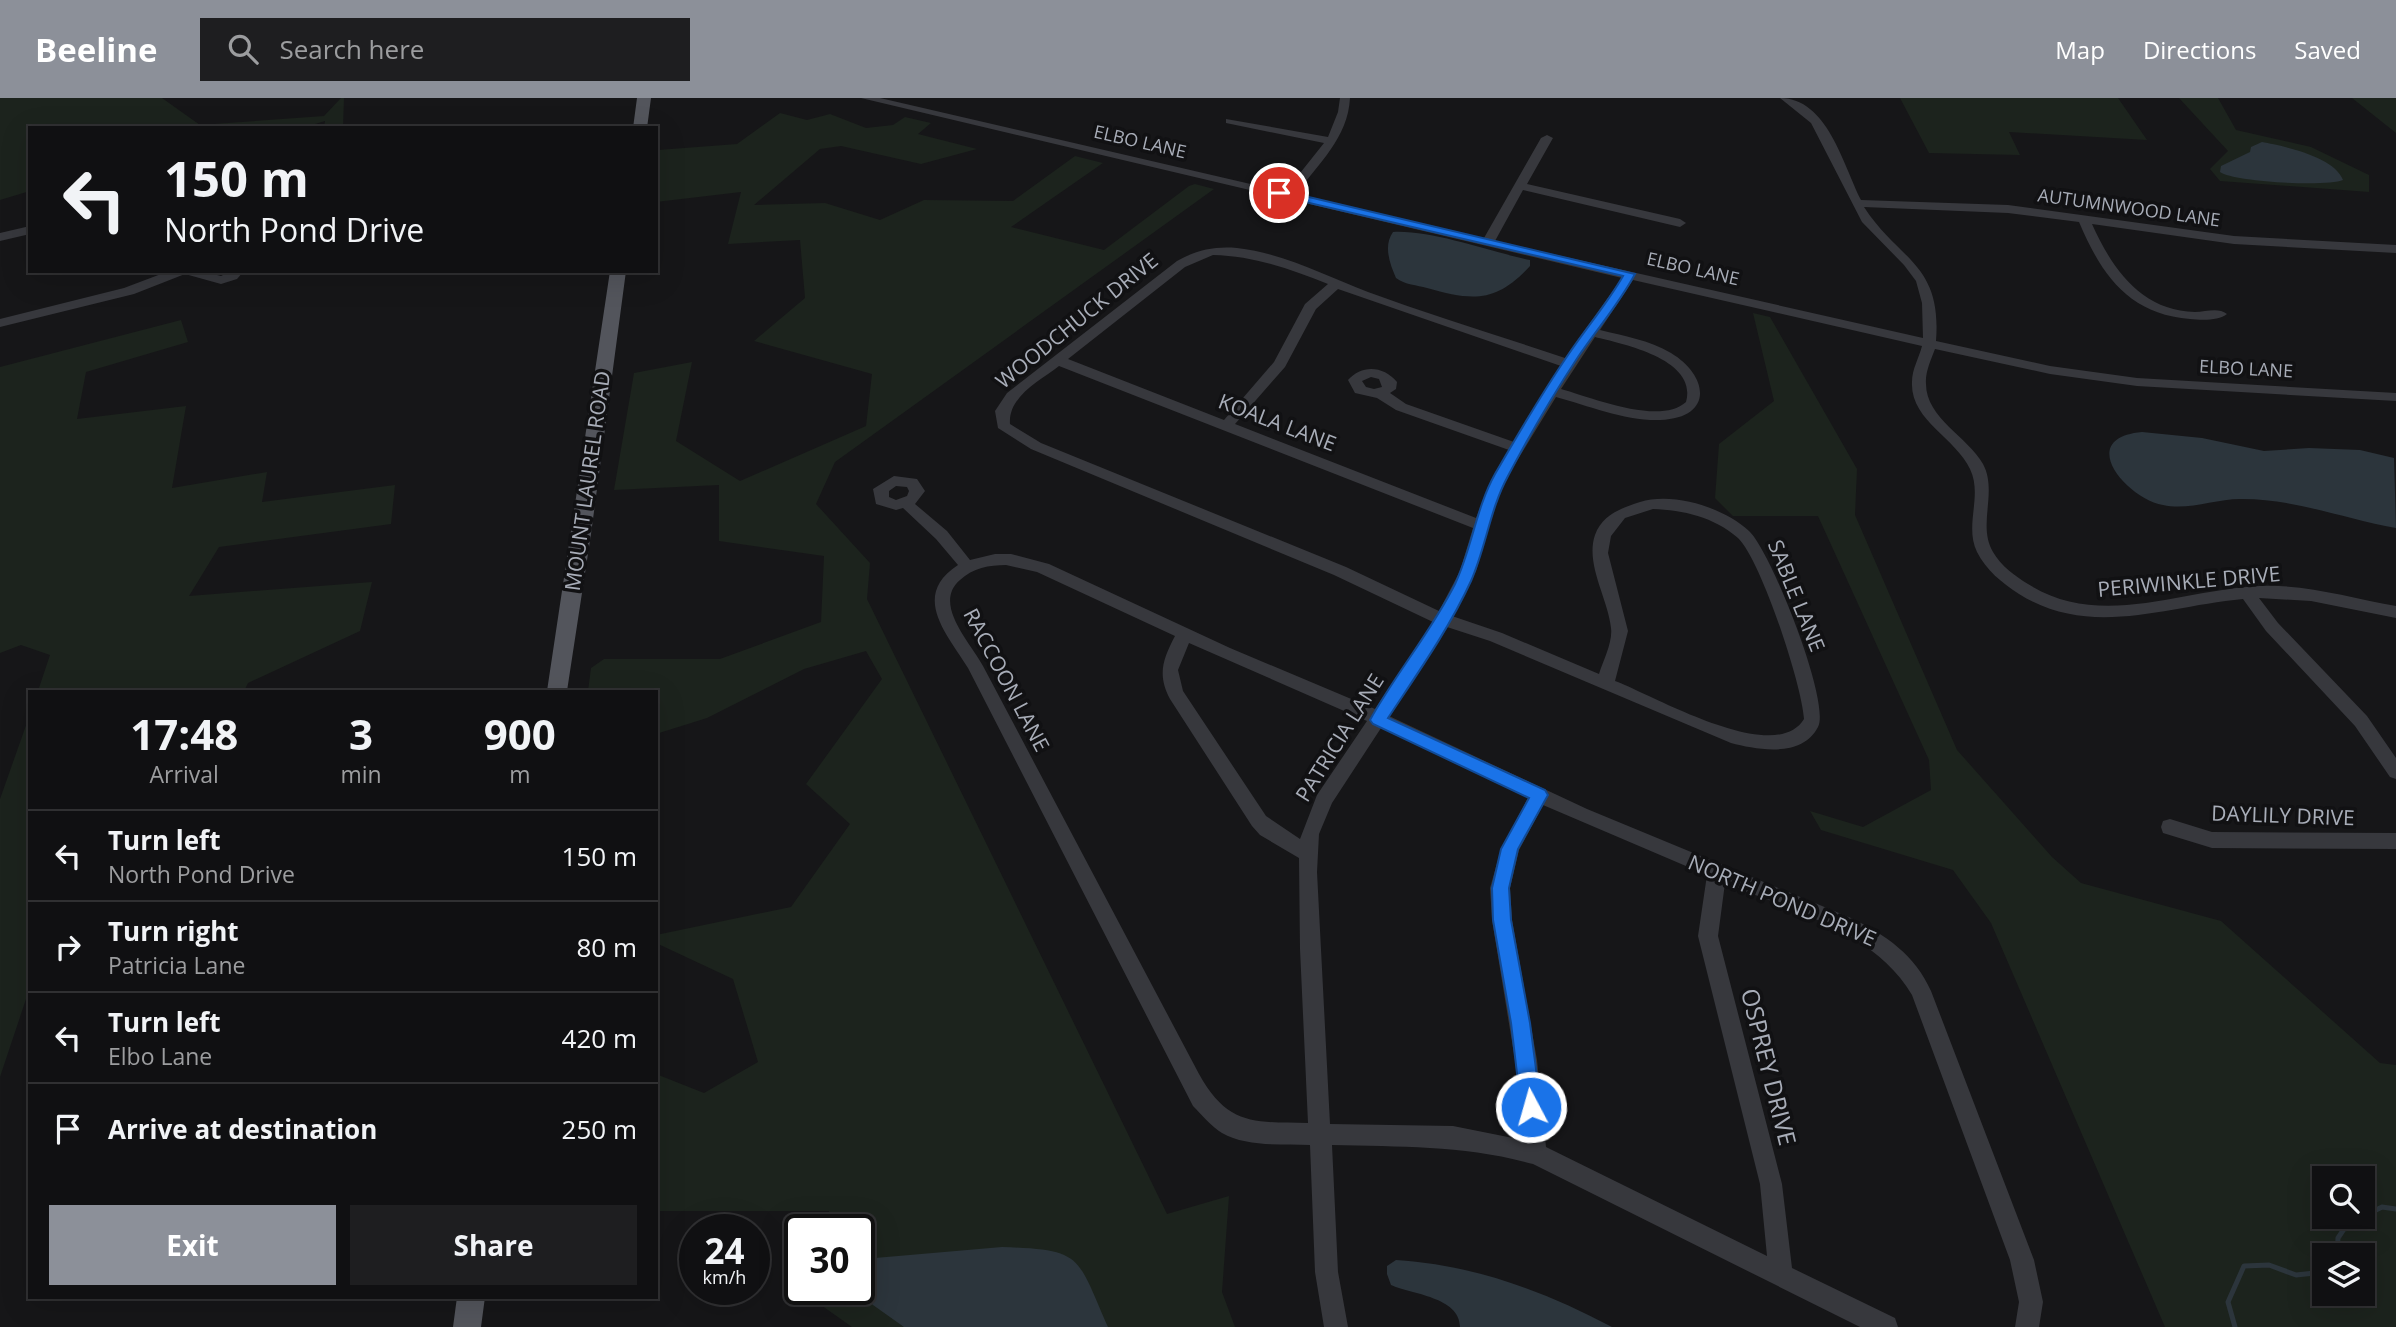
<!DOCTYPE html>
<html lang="en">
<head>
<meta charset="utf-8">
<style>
	:root { --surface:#101012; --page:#1e1e20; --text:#f1f3f6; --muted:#9c9d9f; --line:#303032; --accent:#8c9099 }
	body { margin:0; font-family:"Open Sans",sans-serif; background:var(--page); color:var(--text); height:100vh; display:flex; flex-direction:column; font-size:26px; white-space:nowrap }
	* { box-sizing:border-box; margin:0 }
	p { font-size:23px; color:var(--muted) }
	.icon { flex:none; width:38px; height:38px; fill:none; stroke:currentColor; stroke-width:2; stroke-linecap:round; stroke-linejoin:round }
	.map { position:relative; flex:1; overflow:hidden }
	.side { position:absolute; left:28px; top:592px; width:630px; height:609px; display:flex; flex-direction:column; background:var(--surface); border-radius:0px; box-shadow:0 7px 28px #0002,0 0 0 2px var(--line) }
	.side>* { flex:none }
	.hud { position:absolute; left:28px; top:28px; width:630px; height:147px; border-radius:0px; box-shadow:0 7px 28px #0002,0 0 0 2px var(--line); background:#101012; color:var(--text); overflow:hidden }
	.tools { position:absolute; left:2312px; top:1068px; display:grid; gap:14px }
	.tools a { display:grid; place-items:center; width:63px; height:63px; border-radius:0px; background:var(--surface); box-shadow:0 7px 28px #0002,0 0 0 2px var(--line); font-size:35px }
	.speed { position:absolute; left:679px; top:1116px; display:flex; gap:14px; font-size:35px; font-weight:700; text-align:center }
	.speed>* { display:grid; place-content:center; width:91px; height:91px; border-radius:50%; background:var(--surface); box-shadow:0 7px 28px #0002,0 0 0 2px var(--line); line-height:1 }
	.speed small { font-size:18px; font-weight:400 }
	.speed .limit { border:4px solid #111; border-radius:10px; background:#fff; color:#111 }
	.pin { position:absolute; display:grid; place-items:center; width:60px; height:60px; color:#fff; margin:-30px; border:4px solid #fff; border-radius:50%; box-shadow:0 2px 7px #0007 }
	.me { position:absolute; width:77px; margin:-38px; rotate:354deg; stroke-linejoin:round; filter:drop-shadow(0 0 5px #0008) }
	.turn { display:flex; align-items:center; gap:24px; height:147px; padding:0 21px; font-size:32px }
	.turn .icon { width:91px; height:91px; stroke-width:2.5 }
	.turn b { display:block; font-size:49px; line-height:60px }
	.eta { display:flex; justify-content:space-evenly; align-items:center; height:119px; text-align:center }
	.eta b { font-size:42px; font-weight:700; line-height:49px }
	.primary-button { display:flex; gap:14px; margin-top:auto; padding:14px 21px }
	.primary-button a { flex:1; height:80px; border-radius:0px; background:var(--accent); color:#fff; font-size:28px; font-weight:700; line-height:80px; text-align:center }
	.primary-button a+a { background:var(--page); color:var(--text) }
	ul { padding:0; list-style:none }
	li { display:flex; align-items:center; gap:21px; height:91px; padding:0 21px; border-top:2px solid var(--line) }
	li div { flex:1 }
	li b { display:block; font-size:26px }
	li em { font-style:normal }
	header { display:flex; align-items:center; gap:42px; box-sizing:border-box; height:98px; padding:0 35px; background:var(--accent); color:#fff }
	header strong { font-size:33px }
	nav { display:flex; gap:38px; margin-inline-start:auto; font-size:24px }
	.search { width:490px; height:63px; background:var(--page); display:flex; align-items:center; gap:18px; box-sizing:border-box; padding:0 24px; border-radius:0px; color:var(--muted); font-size:26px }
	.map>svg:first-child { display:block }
</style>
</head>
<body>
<header>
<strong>Beeline</strong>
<div class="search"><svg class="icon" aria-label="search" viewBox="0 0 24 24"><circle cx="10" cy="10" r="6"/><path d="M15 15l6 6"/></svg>Search here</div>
<nav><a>Map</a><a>Directions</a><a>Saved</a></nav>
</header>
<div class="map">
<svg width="2396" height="1229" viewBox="0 0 2396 1229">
	<rect width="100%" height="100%" fill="#161618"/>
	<!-- green -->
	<path fill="#1c231d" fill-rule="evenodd" d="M0,0H162L200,27L324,18L341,0H344L343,30H324L325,23L302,30H30V93L0,102Z
		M1900,0H2118L2147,42L2009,34L2020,57L1929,55Z
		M2179,0H2218L2236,32L2311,49L2369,77V94L2220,83L2210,71L2228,53Z
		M2352,0H2396V35Z
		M780,15L807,22L830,16L866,30L893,27L905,19L931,25L918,36L977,51L921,66L841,48L820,51L754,107L825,105L880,122L924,102L1013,103L1075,58L1103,65L1011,129L1104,152L1189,88L1195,86L1214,91L835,364L816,406L870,465L867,501L1167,1116L1229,1098L1222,1194L1235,1229H852L811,1200L813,1192H859V1132H825L829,1113H656V976L704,995L758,964L733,881L656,845V837L791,809L850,726L806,686L882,581L866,553L804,571L707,620L656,636V593H588L591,570L604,561H720L821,524L824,458L719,443V387L614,392L634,275L692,264L676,343L740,383L866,328L872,276L754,243L805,200L800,142L728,146L741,94L656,104L658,52L737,46Z
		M1753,215L1770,219L1857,371L1855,417L1957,652L2052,759L2081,785L2221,823L2380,965L2396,967V1229H2165L1991,825L1953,772L1821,732L1810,713L1863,729L1931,692L1929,662L1818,418H1733L1715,400L1719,346L1774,303ZM2324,1080H2362V1118H2324ZM2324,1157H2362V1195H2324Z
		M181,222L188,244L86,274L77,321L186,308L172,390L267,374L262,404L395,387L391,426L219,449L189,498L372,484L360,533L248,585L244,593H38L50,557L21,547L0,555V269Z
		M30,616V889L0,979V701Z"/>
	<!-- water -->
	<path fill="#2c353c" d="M2262,44C2284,48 2335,59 2343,82C2327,89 2234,84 2220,74L2221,68L2250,54L2251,49Z
		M1393,134C1433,132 1490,154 1530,162V168C1496,205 1473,203 1427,190C1417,187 1405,187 1396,180C1390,166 1383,148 1393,134Z
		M2142,334L2202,340L2264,353L2309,350L2360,352L2394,360L2396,430C2345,421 2295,401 2243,401C2217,400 2189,413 2163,407C2126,400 2075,340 2142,334Z
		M1002,1149C1084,1152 1076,1157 1108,1229H904L873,1207L858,1192L859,1167L875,1160Z
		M1396,1162C1474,1167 1544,1193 1612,1229H1460C1460,1199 1411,1196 1391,1187L1387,1176V1168Z"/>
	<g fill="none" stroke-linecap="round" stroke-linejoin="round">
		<!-- stream -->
		<path stroke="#2c353c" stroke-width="5" d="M2337,1157L2338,1140L2344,1131L2371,1126L2372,1114L2382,1109L2396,1111
			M2235,1229L2228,1204L2244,1168L2269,1167L2296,1177L2324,1174"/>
		<!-- minor -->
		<path fill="#37383d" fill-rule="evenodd" d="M861,0H880L1285,94L1324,45L1226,25V21L1328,39L1338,14L1340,0H1350C1348,40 1318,66 1296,96L1484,140L1541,40L1547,37L1553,40L1527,86L1680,121L1686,125L1680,129L1523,92L1495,143L1923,240L1922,205L1916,183L1904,167L1862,124L1811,25L1780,0C1827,0 1843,66 1861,102L2008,107L2234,138L2396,147V155L2234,146L2092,126C2112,171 2142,213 2195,214C2206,214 2218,209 2227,216C2219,223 2201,222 2190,221C2129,216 2102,178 2079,124L2008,115L1864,109C1899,163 1942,165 1936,243L2050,268L2137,280L2396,295V303L2137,288L2050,276L1935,251C1931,262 1925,274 1926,286C1926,320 1968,339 1983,366C1998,394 1977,427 1993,454C2001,468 2015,478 2028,486C2100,532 2183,491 2260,488C2306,486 2351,500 2396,508V520L2311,503L2259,500L2278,525L2367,618L2396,660V681L2390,679L2355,628L2266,533L2243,501C2166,508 2090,541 2019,496C2002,485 1986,472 1977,454C1964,427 1983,398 1970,371C1956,340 1910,322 1912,284C1912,271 1919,260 1922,248L1633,182L1600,232C1624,238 1649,242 1671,255C1709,278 1714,320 1660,322C1625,323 1589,308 1556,299L1507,379L1495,408L1476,473L1452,518L1502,535L1599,576C1603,563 1613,544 1611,530C1608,501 1585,466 1595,437C1602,417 1621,410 1640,404C1673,394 1723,409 1749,433C1771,453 1831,605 1818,629C1802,660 1758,652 1731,645L1490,543L1447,529L1389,618L1587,711L1851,820C1886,837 1915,857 1931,893L2034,1162L2043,1204L2039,1229H2015L2019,1204L2010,1162L1912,897C1874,832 1791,813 1725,785L1718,838L1782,1086L1792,1170L1895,1220L1898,1229H1860L1533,1066C1464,1047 1403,1049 1332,1047L1338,1174L1348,1229H1324L1315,1174L1310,1047C1283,1046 1246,1049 1222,1035C1212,1029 1202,1017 1193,1008L968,570C948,537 910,498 958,467L936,441L903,410L896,412L876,406L873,391L894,378L917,381L925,393L915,406L947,433L970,462L995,456H1011L1049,466L1230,550L1375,611L1433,524L1334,477L1031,351L998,330L995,313L1007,295L1177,163C1196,152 1215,148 1237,150C1283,155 1326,178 1368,194C1433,218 1500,238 1565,260L1622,180ZM1213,157C1254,158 1290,171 1328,186L1305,206L1274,264L1224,322L1068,261L1185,169ZM1338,191L1561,268L1514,344L1406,306L1390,295L1396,291L1397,284C1384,268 1362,266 1348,282L1355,295L1377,300L1396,312L1509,352L1493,379L1476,420L1235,326L1285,269L1316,211ZM1595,239C1623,246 1698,261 1686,304C1660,328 1590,299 1561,291ZM1059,268L1473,430L1460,473L1439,513L1346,469L1041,345L1010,326C1008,298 1040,283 1059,268ZM1371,279L1379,281L1382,289L1374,291L1366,289L1362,283ZM896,388L907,389L909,393L907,398L896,402L889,399V393ZM1653,411C1683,412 1714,419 1738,440C1761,462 1802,587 1804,621C1775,669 1653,597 1615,583L1628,533L1608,455L1611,438L1625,420ZM1006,467L1037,474L1175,538C1163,561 1157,577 1170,601L1252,728L1260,737L1299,760L1300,851L1308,1025C1254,1024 1228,1028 1199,976L983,568C971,545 932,506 960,482C973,470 989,467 1006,467ZM1189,545L1367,623L1317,697L1300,741L1266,718L1183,593L1178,572ZM1381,630L1528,700L1501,751L1490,790L1492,822L1515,962L1523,1042L1453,1028L1330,1026L1317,774L1319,736L1332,705ZM1543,707L1707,777L1698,838L1760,1086L1767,1158L1546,1049L1537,962L1512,822L1510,790L1519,752Z
			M30,128V136L0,143V135Z
			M169,173H201L221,178L231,173H244L237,181L221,186L185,176L134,196L0,229V221L124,190Z
			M2170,721L2212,734L2396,735V751L2212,750L2163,735L2161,729L2163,723Z"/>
		<!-- major -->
		<path fill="#53555c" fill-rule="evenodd" d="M637,0H651L647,30H633Z
			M610,173H626L591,436L567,593H547Z
			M457,1199H485L481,1229H453Z"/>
	</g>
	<!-- route -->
	<path fill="#1a73e8" stroke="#114b97" stroke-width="2" d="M1279,92L1635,176C1619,206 1597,231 1578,259C1553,297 1529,338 1508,378C1490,411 1486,449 1471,483C1449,531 1417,576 1388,620L1545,692L1548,697L1518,751L1509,790L1511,822L1530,925L1541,1009L1538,1015L1531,1018L1524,1015L1521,1009L1511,925L1493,822L1492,790L1501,751L1529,700L1373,626L1370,622C1396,575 1431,534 1455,486C1472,450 1476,410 1495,376C1518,336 1542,295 1568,257C1586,230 1607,206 1623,178L1275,97V93Z"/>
	<g text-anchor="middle" stroke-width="7" stroke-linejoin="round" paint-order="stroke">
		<!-- far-street labels -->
		<g font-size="18" fill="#a8adb8" stroke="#111113">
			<text transform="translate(1140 44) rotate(13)" y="6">ELBO LANE</text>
			<text transform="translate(2129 110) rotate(8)" y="6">AUTUMNWOOD LANE</text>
			<text transform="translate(1693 171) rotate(13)" y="6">ELBO LANE</text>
			<text transform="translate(2246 271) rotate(3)" y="6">ELBO LANE</text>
		</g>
		<!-- street labels -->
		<g font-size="21" fill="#a8adb8" stroke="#111113">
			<text transform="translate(1077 223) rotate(-39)" y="7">WOODCHUCK DRIVE</text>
			<text transform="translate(1277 325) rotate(21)" y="7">KOALA LANE</text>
			<text transform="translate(588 383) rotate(-82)" y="7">MOUNT LAUREL ROAD</text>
			<text transform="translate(2189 484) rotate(-5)" y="7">PERIWINKLE DRIVE</text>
			<text transform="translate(1796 498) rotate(68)" y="7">SABLE LANE</text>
			<text transform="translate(1006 582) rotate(62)" y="7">RACCOON LANE</text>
			<text transform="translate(1340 640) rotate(-58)" y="7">PATRICIA LANE</text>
			<text transform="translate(2283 718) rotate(2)" y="7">DAYLILY DRIVE</text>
			<text transform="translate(1782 803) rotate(23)" y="7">NORTH POND DRIVE</text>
		</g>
		<!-- near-street labels -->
		<g font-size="24" fill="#a8adb8" stroke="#111113">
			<text transform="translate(1768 969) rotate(76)" y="8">OSPREY DRIVE</text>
		</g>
	</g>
</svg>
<div class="tools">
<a><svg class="icon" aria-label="search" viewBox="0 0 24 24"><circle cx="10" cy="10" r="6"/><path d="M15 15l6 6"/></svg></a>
<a><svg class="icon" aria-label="layers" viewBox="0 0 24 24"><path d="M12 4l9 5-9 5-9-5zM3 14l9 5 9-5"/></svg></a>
</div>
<div class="speed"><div>24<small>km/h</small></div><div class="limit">30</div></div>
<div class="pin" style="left:1279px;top:95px;background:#d93025"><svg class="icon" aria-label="arrive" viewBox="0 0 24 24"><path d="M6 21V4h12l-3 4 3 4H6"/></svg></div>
<svg class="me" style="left:1531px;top:1009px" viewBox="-20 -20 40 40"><circle r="17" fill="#1a73e8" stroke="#fff" stroke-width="3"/><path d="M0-11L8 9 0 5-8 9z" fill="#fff"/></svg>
<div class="hud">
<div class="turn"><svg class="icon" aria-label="left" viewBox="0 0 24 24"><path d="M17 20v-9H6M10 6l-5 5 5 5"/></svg><div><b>150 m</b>North Pond Drive</div></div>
</div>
<section class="side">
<div class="eta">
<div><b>17:48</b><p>Arrival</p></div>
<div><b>3</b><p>min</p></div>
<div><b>900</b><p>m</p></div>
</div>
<ul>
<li><svg class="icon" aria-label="left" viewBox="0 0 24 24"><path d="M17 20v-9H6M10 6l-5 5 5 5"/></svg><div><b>Turn left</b><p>North Pond Drive</p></div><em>150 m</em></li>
<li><svg class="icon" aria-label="right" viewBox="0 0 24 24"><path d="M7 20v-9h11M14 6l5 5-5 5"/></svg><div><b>Turn right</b><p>Patricia Lane</p></div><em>80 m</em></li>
<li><svg class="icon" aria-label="left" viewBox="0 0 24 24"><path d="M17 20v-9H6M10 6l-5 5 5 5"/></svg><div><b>Turn left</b><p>Elbo Lane</p></div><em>420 m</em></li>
<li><svg class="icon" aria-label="arrive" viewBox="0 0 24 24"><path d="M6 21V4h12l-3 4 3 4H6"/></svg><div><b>Arrive at destination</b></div><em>250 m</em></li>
</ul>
<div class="primary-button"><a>Exit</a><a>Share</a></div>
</section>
</div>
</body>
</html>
